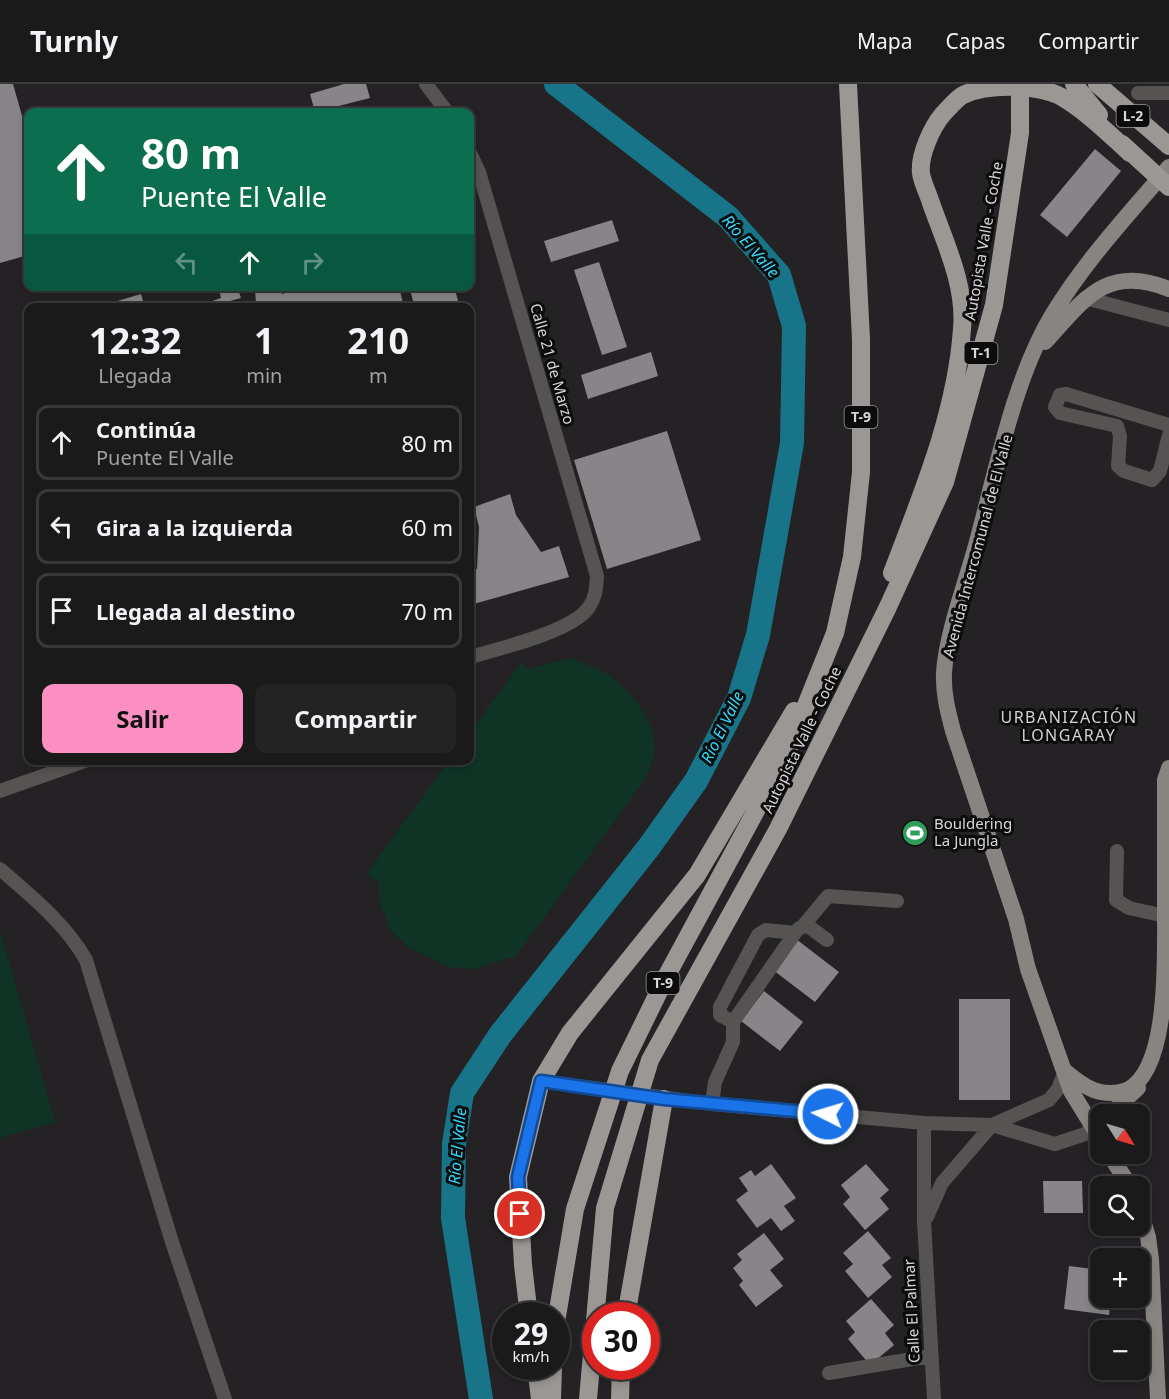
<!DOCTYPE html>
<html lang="es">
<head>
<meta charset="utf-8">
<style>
	:root { --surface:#1b1a1b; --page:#242324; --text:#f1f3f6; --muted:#a0a1a3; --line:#39383a; --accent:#fc8fc1 }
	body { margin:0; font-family:"Noto Sans",sans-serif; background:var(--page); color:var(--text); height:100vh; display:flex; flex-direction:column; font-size:22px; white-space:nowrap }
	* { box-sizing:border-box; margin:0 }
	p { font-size:20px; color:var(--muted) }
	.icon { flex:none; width:33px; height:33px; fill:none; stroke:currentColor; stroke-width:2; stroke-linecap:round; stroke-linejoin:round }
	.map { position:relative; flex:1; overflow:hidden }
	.details { position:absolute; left:24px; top:219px; width:450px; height:462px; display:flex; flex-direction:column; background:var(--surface); border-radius:12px; box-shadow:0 3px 9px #0003,0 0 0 2px var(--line) }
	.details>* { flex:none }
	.top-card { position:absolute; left:24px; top:24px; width:450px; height:183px; border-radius:12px; box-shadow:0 3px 9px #0003,0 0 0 2px var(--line); background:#0b6e4f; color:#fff; overflow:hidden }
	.needle { width:39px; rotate:127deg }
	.tools { position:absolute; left:1090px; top:1020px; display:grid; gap:12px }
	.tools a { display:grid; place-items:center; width:60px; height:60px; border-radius:12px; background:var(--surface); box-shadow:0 3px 9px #0003,0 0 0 2px var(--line); font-size:30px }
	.speed { position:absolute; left:492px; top:1218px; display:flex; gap:12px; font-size:30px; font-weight:700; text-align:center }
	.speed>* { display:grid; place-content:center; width:78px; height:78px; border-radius:50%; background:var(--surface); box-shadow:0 3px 9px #0003,0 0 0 2px var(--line); line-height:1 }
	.speed small { font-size:15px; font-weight:400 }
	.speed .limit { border:9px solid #d22; background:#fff; color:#111 }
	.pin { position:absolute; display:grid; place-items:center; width:51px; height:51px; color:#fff; margin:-26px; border:3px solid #fff; border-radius:50%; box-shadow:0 2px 6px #0007 }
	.me { position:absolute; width:66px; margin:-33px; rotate:275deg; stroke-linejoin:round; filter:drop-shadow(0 0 4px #0008) }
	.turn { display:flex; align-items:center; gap:21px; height:126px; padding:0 18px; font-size:27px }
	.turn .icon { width:78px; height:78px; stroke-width:2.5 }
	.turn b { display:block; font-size:42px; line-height:51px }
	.lanes { display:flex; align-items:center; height:57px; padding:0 18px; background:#0003; justify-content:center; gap:30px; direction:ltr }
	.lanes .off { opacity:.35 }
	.eta { display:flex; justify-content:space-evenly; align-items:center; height:102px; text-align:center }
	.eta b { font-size:36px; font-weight:700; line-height:42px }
	.primary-button { display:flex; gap:12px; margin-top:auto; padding:12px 18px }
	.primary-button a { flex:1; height:69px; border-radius:12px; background:var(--accent); color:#111; font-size:24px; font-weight:700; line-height:69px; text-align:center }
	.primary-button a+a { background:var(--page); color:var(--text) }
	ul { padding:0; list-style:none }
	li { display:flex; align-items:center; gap:18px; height:75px; margin:0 12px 9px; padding:0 6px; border:3px solid var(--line); border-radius:12px }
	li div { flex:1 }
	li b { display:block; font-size:22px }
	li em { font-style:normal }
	header { display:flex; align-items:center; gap:36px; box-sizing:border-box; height:84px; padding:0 30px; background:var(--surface); border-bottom:2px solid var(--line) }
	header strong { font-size:28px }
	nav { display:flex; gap:33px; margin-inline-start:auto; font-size:21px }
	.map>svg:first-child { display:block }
</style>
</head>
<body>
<header>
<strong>Turnly</strong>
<nav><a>Mapa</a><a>Capas</a><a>Compartir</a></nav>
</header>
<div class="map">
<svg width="1169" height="1315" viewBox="0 0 1169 1315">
	<rect width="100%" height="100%" fill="#242224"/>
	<!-- green -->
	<path fill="#0f3426" d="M571,574C581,579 592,582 602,587C627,601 660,640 654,671C652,680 647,689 643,698L516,872L473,885L449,883L407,863L390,845L379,816V798L366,790L449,677L470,676V649L521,579L529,585Z
		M0,847L55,1038L0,1054Z"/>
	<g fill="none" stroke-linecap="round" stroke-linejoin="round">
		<!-- river -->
		<path stroke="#187589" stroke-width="24" d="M481,1315L453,1134L454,1060L462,1009L500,951L649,763L696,697L739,614L758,551L792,359L794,242L779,191L728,133L556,0"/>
	</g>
	<!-- building -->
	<path fill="#888588" d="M0,0H13L28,53V171L0,179Z
		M344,0H366L370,14L315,28L310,10Z
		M1095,65L1121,87L1067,153L1040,131Z
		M612,136L619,157L551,178L544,157Z
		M599,178L627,263L602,271L574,186Z
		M218,202H237L241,214L230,217L232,224H192L221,214Z
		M273,202H280L282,210L307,202H399L404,224H241L256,218L255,207Z
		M409,202H454L460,224H415Z
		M141,210L145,224H105L104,221Z
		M651,268L658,292L588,315L581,291Z
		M667,347L701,456L607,485L574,376Z
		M510,410L516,431L541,468L559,462L569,493L470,521V485H477L479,443L474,423Z
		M796,855L839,888L815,918L773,886Z
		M764,907L803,938L780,967L741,937Z
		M959,915H1010V1016H959Z
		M771,1080L796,1114L784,1122L795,1137L781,1147L771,1134L757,1144L736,1116L748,1107L739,1094L751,1086L755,1092Z
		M866,1080L889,1106L880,1114L889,1125L865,1146L843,1120L850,1113L841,1101Z
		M1043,1097H1082L1083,1129H1044Z
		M868,1147L891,1174L882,1181L892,1193L868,1214L845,1187L853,1180L843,1169Z
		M764,1149L784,1175L770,1186L783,1202L756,1223L739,1201L743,1197L733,1184L742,1176L737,1170Z
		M1069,1182L1101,1186V1214H1111L1109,1231L1064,1225Z
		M871,1215L894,1241L885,1249L894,1261L870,1281L848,1255L855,1248L846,1237Z"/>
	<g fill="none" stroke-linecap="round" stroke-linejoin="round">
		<!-- minor -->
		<path stroke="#555453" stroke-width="14" d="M426,0L447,28
			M1138,9H1169
			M470,69L479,88L597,492C596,504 596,513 589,523C574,547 498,565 470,573
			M1085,214L1169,236
			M1169,341L1066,310L1060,311L1055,323L1060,329L1117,342L1120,352L1118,382L1124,387L1152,396L1160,387L1169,351
			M0,707L88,676
			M1117,767L1116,816L1129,824L1165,832
			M0,785C31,812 66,840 86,876L172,1158L225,1315
			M803,842L828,812L897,817
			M733,938L720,931V923L758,851L766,846L795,849
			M541,997L712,1020L924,1039L992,1041L1055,1060L1085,1050L1094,1043
			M712,1020L715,998L733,958V938L795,849L799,844L808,842L827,856
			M924,1039V1137L934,1315
			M927,1133L942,1099L992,1041L1049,1016L1058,1005L1065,987
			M829,1289L930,1272"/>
		<!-- major -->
		<path stroke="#878482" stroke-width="16" d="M1045,258C1083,217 1106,179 1169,205
			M1065,987C1084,1003 1101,1015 1127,1006C1169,986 1165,877 1165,829C1165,785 1165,740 1165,696L1169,684
			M1110,1030L1138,1004
			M1101,1056L1071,1007L1028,885L1016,835L953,647C948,628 943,609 944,589C946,552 965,501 975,465C995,393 1013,297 1051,233C1084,178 1128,131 1169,83
			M1109,1070L1130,1102
			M1140,1127L1148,1153L1151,1175L1158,1315"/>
		<!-- highway -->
		<path stroke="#9b9795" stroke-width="18" d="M1074,0L1099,31
			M1097,0L1169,62
			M1122,60L1169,103
			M892,489C922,410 956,330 962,245C966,201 945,159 931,119C928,109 922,98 921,89C919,71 932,43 943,30C949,24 956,15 963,11C987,0 1035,0 1060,12C1086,27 1108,49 1130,69
			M529,1232L523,1181L518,1093L541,997L570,949L697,791L794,627
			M626,1232L664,1015
			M556,1238L575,1125L620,987L666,893L786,671L835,549L852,473L861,388V255L848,0
			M536,1282L540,1315
			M552,1315L553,1282
			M588,1315L605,1124L650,976L778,745L887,525L945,398L994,221L1020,49V0
			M620,1315L621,1282"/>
	</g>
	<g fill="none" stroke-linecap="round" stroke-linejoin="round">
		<!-- route casing -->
		<g stroke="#114b97" stroke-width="15">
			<path id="route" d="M520,1130L518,1093L541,997L664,1015L828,1030"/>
		</g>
		<!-- route -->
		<use href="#route" stroke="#1a73e8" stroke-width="10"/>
	</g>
	<!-- icons -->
	<defs>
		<g id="stadium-disc" transform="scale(1.35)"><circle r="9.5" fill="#2e9e5b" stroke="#0d0c0d"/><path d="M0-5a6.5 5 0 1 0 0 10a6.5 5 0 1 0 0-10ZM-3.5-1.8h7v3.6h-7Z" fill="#fff"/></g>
	</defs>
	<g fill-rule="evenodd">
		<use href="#stadium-disc" x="915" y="749"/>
	</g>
	<g text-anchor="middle" stroke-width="6" stroke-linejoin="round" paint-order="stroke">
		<!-- shield labels -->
		<g fill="#0d0c0d" stroke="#9c9a9c" stroke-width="1.5">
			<rect x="1116.5" y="21" width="33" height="22" rx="4.5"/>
			<rect x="964.5" y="258" width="33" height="22" rx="4.5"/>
			<rect x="844.5" y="322" width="33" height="22" rx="4.5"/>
			<rect x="646.5" y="888" width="33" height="22" rx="4.5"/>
		</g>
		<g font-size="14" font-weight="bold" fill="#d9d7d9">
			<text x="1133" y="37">L-2</text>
			<text x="981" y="274">T-1</text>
			<text x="861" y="338">T-9</text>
			<text x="663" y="904">T-9</text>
		</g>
		<!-- street labels -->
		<g font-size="15" fill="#d9d7d9" stroke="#0d0c0d">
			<text transform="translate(984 157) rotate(-80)" y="5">Autopista Valle - Coche</text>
			<text transform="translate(552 280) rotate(74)" y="5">Calle 21 de Marzo</text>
			<text transform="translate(978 462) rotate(-75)" y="5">Avenida Intercomunal de El Valle</text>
			<text transform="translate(802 656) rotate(-64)" y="5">Autopista Valle - Coche</text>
			<text transform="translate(912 1227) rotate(-93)" y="5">Calle El Palmar</text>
		</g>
		<!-- poi labels -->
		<g font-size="15" fill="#d9d7d9" stroke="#0d0c0d" text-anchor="start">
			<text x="934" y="745">Bouldering<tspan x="934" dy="17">La Jungla</tspan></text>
		</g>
		<!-- water labels -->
		<g font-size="16" font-style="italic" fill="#32dbfe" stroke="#0d0c0d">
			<text transform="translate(751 162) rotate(49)" y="6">Río El Valle</text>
			<text transform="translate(722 643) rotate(-64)" y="6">Río El Valle</text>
			<text transform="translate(457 1062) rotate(-85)" y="6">Río El Valle</text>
		</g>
		<!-- neighbourhood labels -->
		<g font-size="16" letter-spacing="1.5" fill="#d4d1d4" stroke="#0d0c0d">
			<text x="1069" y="639">URBANIZACIÓN<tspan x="1069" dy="18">LONGARAY</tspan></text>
		</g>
	</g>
</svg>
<div class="tools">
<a><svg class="needle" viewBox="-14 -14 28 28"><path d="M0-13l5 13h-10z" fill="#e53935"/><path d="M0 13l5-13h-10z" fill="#a0a1a3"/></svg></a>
<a><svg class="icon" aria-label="search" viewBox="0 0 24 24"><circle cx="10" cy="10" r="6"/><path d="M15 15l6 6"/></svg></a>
<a>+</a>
<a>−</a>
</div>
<div class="speed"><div>29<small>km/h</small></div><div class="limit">30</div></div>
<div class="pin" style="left:520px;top:1130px;background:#d93025"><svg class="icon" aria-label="arrive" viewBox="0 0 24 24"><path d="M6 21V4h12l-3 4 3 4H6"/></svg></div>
<svg class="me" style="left:828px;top:1030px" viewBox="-20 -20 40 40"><circle r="17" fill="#1a73e8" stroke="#fff" stroke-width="3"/><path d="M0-11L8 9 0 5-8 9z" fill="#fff"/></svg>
<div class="top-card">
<div class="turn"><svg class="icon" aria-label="ahead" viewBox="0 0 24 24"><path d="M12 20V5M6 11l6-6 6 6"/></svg><div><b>80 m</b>Puente El Valle</div></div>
<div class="lanes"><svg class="icon off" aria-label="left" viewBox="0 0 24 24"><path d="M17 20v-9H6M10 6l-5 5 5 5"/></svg><svg class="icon" aria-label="ahead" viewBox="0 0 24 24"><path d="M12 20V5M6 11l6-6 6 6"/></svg><svg class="icon off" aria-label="right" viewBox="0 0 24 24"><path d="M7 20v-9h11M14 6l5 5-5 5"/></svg></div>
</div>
<section class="details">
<div class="eta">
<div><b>12:32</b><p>Llegada</p></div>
<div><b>1</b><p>min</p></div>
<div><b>210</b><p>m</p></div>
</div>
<ul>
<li><svg class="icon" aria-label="ahead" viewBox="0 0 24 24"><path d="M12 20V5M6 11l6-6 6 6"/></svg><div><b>Continúa</b><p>Puente El Valle</p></div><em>80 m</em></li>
<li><svg class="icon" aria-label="left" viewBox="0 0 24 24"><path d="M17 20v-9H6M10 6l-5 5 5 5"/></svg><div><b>Gira a la izquierda</b></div><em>60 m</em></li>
<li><svg class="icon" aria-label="arrive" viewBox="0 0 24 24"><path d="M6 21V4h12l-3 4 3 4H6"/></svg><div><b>Llegada al destino</b></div><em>70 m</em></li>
</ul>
<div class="primary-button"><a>Salir</a><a>Compartir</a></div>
</section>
</div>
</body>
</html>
